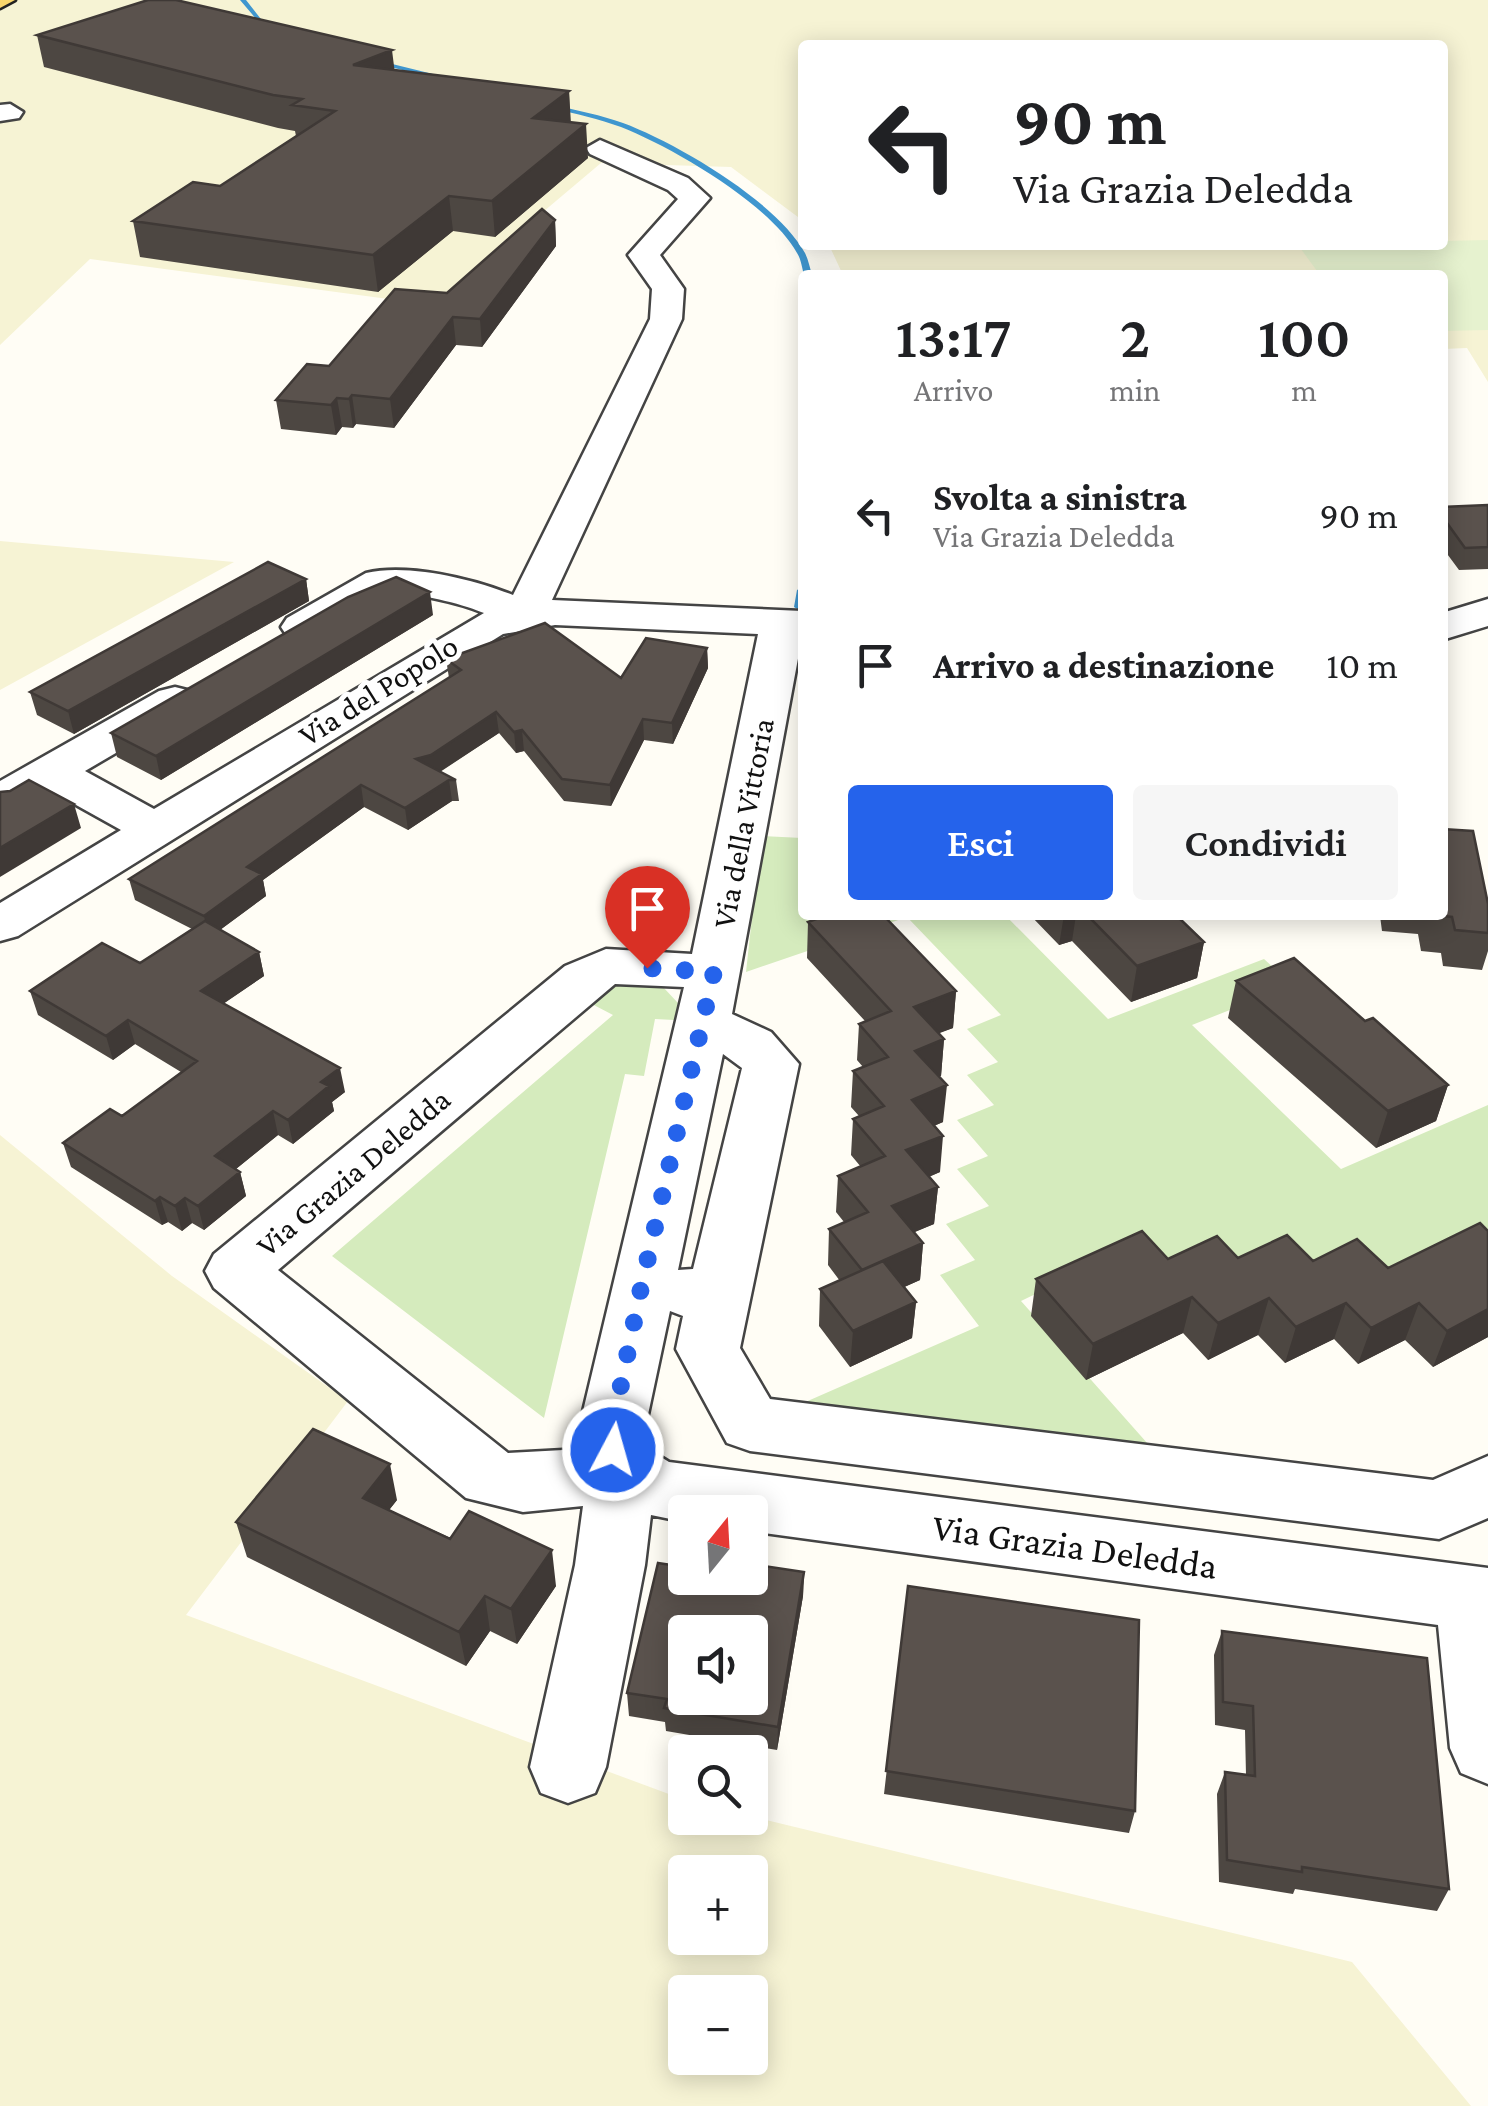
<!DOCTYPE html>
<html lang="it">
<head>
<meta charset="utf-8">
<style>
	:root { --surface:#fff; --page:#f6f6f6; --text:#202124; --muted:#757577; --accent:#2563eb }
	body { margin:0; font-family:"Crimson Pro",serif; background:var(--page); color:var(--text); height:100vh; display:flex; flex-direction:column; font-size:38px; white-space:nowrap }
	* { box-sizing:border-box; margin:0 }
	p { font-size:32px; color:var(--muted) }
	.icon { flex:none; width:55px; height:55px; fill:none; stroke:currentColor; stroke-width:2; stroke-linecap:round; stroke-linejoin:round }
	.map { position:relative; flex:1; overflow:hidden }
	.side { position:absolute; left:798px; top:270px; width:650px; height:650px; display:flex; flex-direction:column; background:var(--surface); border-radius:10px; box-shadow:0 5px 25px #0003 }
	.side>* { flex:none }
	.banner { position:absolute; left:798px; top:40px; width:650px; height:210px; border-radius:10px; box-shadow:0 5px 25px #0003; background:#fff; color:var(--text); overflow:hidden }
	.needle { width:65px; rotate:18deg }
	.fabs { position:absolute; left:668px; top:1495px; display:grid; gap:20px }
	.fabs a { display:grid; place-items:center; width:100px; height:100px; border-radius:10px; background:var(--surface); box-shadow:0 5px 25px #0003; font-size:50px }
	.pin { position:absolute; display:grid; place-items:center; width:85px; height:85px; color:#fff; margin:-102px -42px; border-radius:50% 50% 50% 0; rotate:-45deg; box-shadow:0 0 10px #0007 }
	.pin .icon { rotate:45deg }
	.me { position:absolute; width:110px; margin:-55px; rotate:6deg; stroke-linejoin:round; filter:drop-shadow(0 0 8px #0008) }
	.turn { display:flex; align-items:center; gap:35px; height:210px; padding:0 50px; font-size:45px }
	.turn .icon { width:130px; height:130px; stroke-width:2.5 }
	.turn b { display:block; font-size:70px; line-height:85px }
	.eta { display:flex; justify-content:space-evenly; align-items:center; height:170px; text-align:center }
	.eta b { font-size:60px; font-weight:600; line-height:70px }
	.primary-button { display:flex; gap:20px; margin-top:auto; padding:20px 50px }
	.primary-button a { flex:1; height:115px; border-radius:10px; background:var(--accent); color:#fff; font-size:40px; font-weight:600; line-height:115px; text-align:center }
	.primary-button a+a { background:var(--page); color:var(--text) }
	ul { padding:0; list-style:none }
	li { display:flex; align-items:center; gap:30px; height:150px; padding:0 50px }
	li div { flex:1 }
	li b { display:block; font-size:38px }
	li em { font-style:normal }
	.map>svg:first-child { display:block }
</style>
</head>
<body>
<div class="map">
<svg width="1488" height="2106" viewBox="0 0 1488 2106">
	<rect width="100%" height="100%" fill="#fffdf5"/>
	<!-- farmland -->
	<path fill="#f6f3d4" fill-rule="evenodd" d="M0,0H1488V382L1467,348L1443,349L1442,275H843L829,245H1442V45H802V220L731,167L601,163L433,305L90,259L0,345Z
		M0,541L234,562L0,690Z
		M0,1135L172,1276L348,1401L186,1615L685,1800V1818L750,1816L1352,1962L1471,2106H0ZM685,1872H750V1938H685ZM685,1992H750V2058H685Z"/>
	<!-- green -->
	<path fill="#d5ebbd" d="M761,836L802,838V915H1005L1108,1019L1264,959L1293,985L1192,1025L1341,1169L1488,1105V1271L1374,1302L1158,1270L1135,1246L1021,1301L1156,1453L794,1407L979,1326L940,1275L975,1260L946,1224L989,1206L957,1169L988,1156L957,1120L994,1105L967,1075L998,1062L967,1029L1001,1015L907,917L746,972Z
		M619,982L663,987L678,1003L674,1020L655,1019L644,1076L625,1074L544,1418L332,1256L613,1015L590,1003Z"/>
	<!-- pitch -->
	<path fill="#e6f2cf" d="M1488,240V330L1443,331L1442,275H1320L1298,245H1442L1443,241Z"/>
	<g fill="none" stroke-linecap="round" stroke-linejoin="round">
		<!-- stream -->
		<path fill="#3f96cf" fill-rule="evenodd" d="M240,0H246L272,33H268Z
			M380,61L441,76L442,77L439,79L378,64Z
			M555,105C578,111 601,115 623,123C677,143 777,202 805,253C808,259 810,268 812,275H804C802,268 801,259 797,253C770,204 672,147 621,127C599,119 576,114 553,108Z
			M802,587V609L799,610L794,607L797,590Z"/>
		<!-- minor casing -->
		<g stroke="#444" stroke-width="5">
			<path id="minor" d="M10,104L23,112L19,118L0,121V105Z
				M600,140L688,178L710,198L660,255L684,289L682,319L552,600L802,611V637L732,1014L771,1032L799,1064L740,1348L770,1399L1433,1480L1488,1456V1518L1439,1539L750,1451L727,1443L676,1349L683,1316L670,1311L646,1424L648,1449L669,1462L1488,1568V1784L1461,1773L1450,1748L1438,1625L750,1531V1512H685V1522L651,1515L645,1565L606,1767L595,1793L568,1803L541,1793L530,1767L575,1565L583,1506L523,1512L466,1498L214,1288L205,1271L214,1254L565,966L606,949L692,954L758,634L555,625L503,634L18,936L0,941V903L121,830L51,791L17,811L0,815V781L159,691L175,687L191,691L197,700L191,709L85,771L154,809L484,613C463,604 407,589 385,596C350,608 326,646 287,636L281,627L287,618L366,573C407,563 474,579 513,595L650,319L652,289L628,255L678,199L668,190L590,154L586,148ZM615,984L684,987L580,1424L582,1449L508,1453L278,1270ZM723,1054L742,1068L693,1269L678,1270Z
				M1488,599V626L1442,640V613Z"/>
		</g>
		<!-- major casing -->
		<g stroke="#222" stroke-width="5">
			<path id="major" d="M0,0H15L0,8Z"/>
		</g>
		<!-- minor -->
		<use href="#minor" fill="#fff" fill-rule="evenodd"/>
		<!-- major -->
		<use href="#major" fill="#f9d66b" fill-rule="evenodd"/>
	</g>
	<!-- wall -->
	<path fill="#4d4742" d="M37,35L394,70L569,91L570,123L588,158L495,237L453,231L378,292L140,257L133,221L220,186L296,136L295,131L278,128L44,67Z
		M555,220L556,246L482,347L456,345L394,428L356,424L353,428L342,427L336,435L281,429L276,400L447,293Z
		M1488,505V569L1459,570L1442,547V507Z
		M306,579L309,601L74,734L37,715L30,692Z
		M433,615L161,780L117,757L111,733Z
		M707,648L708,668L673,744L644,740L611,806L564,801L524,751L516,753L499,733L440,772L456,780L459,801H452L408,830L364,807L263,880L266,896L220,930L259,952L264,976L224,1003L345,1092L332,1102L334,1111L293,1144L278,1135L236,1169L240,1172L246,1196L204,1230L192,1223L182,1231L168,1222L162,1225L71,1167L63,1143L122,1116L181,1072L135,1044L113,1060L38,1015L30,991L140,963L192,929L135,900L129,879L449,678L446,659L621,678Z
		M1488,904V951L1482,970L1443,966L1441,953L1421,951L1418,934L1382,931L1380,916L1362,915H1442Z
		M1030,915H1176L1204,942L1197,978L1131,1002L1072,941L1059,945Z
		M808,922L956,991L953,1028L938,1033L944,1039L941,1076H938L943,1122L934,1126L940,1172L929,1177L938,1187L934,1224L914,1232L923,1243L920,1280L904,1287L916,1302L912,1338L850,1367L819,1326L820,1289L840,1281L828,1265L829,1229L844,1222L836,1212L838,1176L861,1167L851,1155L853,1119L859,1116L851,1107L853,1071L863,1067L857,1060L859,1024L865,1021L807,958Z
		M1236,981L1365,1021L1448,1085L1436,1121L1376,1148L1228,1018Z
		M1488,1231V1337L1433,1367L1405,1340L1358,1364L1334,1339L1285,1363L1258,1335L1208,1360L1183,1333L1086,1380L1031,1316L1036,1279L1168,1259L1238,1258L1313,1261L1388,1268Z
		M397,1500L389,1510L556,1586L517,1644L490,1631L466,1666L247,1557L236,1522Z
		M804,1572L803,1596L777,1750L666,1731L665,1722L629,1716L627,1693L685,1578Z
		M908,1586L1135,1811L1129,1833L884,1794Z
		M1222,1631L1449,1889L1437,1911L1295,1889L1293,1894L1219,1882L1217,1794L1225,1772L1246,1775L1245,1730L1215,1725L1214,1655Z"/>
	<!-- shaded-wall -->
	<path fill="#3f3936" d="M392,50L396,82L353,65Z
		M569,91L571,124L533,118Z
		M586,124L588,158L495,237L492,201Z
		M449,196L453,231L378,292L373,255Z
		M555,220L556,246L482,347L480,319Z
		M453,317L456,345L394,428L390,399Z
		M352,395L356,424L353,428L349,399Z
		M337,398L342,427L336,435L331,405Z
		M306,579L309,601L74,734L68,711Z
		M430,592L433,615L161,780L156,756Z
		M707,648L708,668L673,744L672,723Z
		M496,712L499,733L433,776L416,759Z
		M643,719L644,740L611,806L610,785Z
		M522,730L524,751L516,753L514,732Z
		M449,780L452,801L408,830L405,808Z
		M361,785L364,807L263,880L266,896L209,938L204,916L247,867Z
		M74,804L81,828L0,877V848Z
		M1064,915H1076L1072,941L1059,945Z
		M1204,942L1197,978L1131,1002L1137,966Z
		M259,952L264,976L207,1015L201,991Z
		M956,991L953,1028L911,1044L914,1007Z
		M128,1020L135,1044L113,1060L106,1036Z
		M944,1039L941,1076L912,1087L915,1051Z
		M340,1068L345,1092L332,1102L334,1111L293,1144L288,1120L321,1082Z
		M947,1085L943,1122L909,1136L912,1100Z
		M1448,1085L1436,1121L1376,1148L1388,1111Z
		M273,1111L278,1135L221,1181L215,1156Z
		M943,1136L940,1172L903,1187L906,1150Z
		M240,1172L246,1196L204,1230L198,1206Z
		M938,1187L934,1224L889,1243L892,1206Z
		M160,1197L168,1222L162,1225L155,1201Z
		M185,1198L192,1223L182,1231L175,1206Z
		M923,1243L920,1280L860,1307L862,1270Z
		M1192,1297L1183,1333L1086,1380L1093,1344Z
		M1269,1298L1258,1335L1208,1360L1218,1323Z
		M916,1302L912,1338L850,1367L853,1331Z
		M1346,1303L1334,1339L1285,1363L1296,1327Z
		M1419,1303L1405,1340L1358,1364L1371,1328Z
		M1488,1309V1337L1433,1367L1447,1331Z
		M390,1464L397,1500L371,1533L363,1498Z
		M552,1550L556,1586L517,1644L511,1609Z
		M804,1572L803,1596L777,1750L778,1727Z
		M485,1596L490,1631L466,1666L459,1632Z"/>
	<!-- building -->
	<path fill="#5a524d" stroke="#3f3936" stroke-width="2.5" fill-rule="evenodd" d="M148,0H176L392,50L353,65L569,91L533,118L586,124L492,201L449,196L373,255L133,221L193,182L220,186L335,111L292,105L302,99L273,95L37,35Z
		M542,209L555,220L480,319L453,317L390,399L352,395L349,399L337,398L331,405L276,400L307,364L329,366L395,289L447,293Z
		M1488,505V547L1465,548L1442,516V507Z
		M268,562L306,579L68,711L30,692Z
		M396,577L430,592L156,756L111,733L348,597Z
		M545,623L621,678L646,638L707,648L672,723L643,719L610,785L562,779L522,730L514,732L496,712L431,755L416,759L456,780H449L405,808L361,785L247,867L262,874L204,916L129,879L461,670L446,659Z
		M29,780L74,804L0,848V792L10,791Z
		M1442,829L1473,831L1488,904V933L1455,930L1452,917L1434,915H1442Z
		M827,915H883L956,991L914,1007L944,1039L915,1051L947,1085L912,1100L943,1136L906,1150L938,1187L892,1206L923,1243L862,1270L829,1229L868,1212L838,1176L885,1156L853,1119L884,1106L853,1071L888,1057L859,1024L891,1011L808,922Z
		M1087,915H1176L1204,942L1137,966Z
		M205,921L259,952L201,991L340,1068L321,1082L329,1086L288,1120L273,1111L215,1156L240,1172L198,1206L185,1198L175,1206L160,1197L155,1201L63,1143L110,1109L122,1116L197,1061L128,1020L106,1036L30,991L102,943L140,963Z
		M1294,958L1365,1021L1373,1018L1448,1085L1388,1111L1236,981Z
		M1480,1223L1488,1231V1309L1447,1331L1419,1303L1371,1328L1346,1303L1296,1327L1269,1298L1218,1323L1192,1297L1093,1344L1036,1279L1142,1231L1168,1259L1217,1236L1238,1258L1287,1235L1313,1261L1357,1239L1388,1268Z
		M883,1261L916,1302L853,1331L820,1289Z
		M313,1429L390,1464L363,1498L450,1539L469,1511L552,1550L511,1609L485,1596L459,1632L236,1522Z
		M658,1563L685,1567V1578H750V1564L804,1572L778,1727L664,1708L667,1699L627,1693ZM685,1632H750V1698H685Z
		M908,1586L1139,1620L1135,1811L886,1771Z
		M1222,1631L1427,1658L1449,1889L1302,1867V1872L1227,1860L1225,1772L1255,1776L1253,1706L1223,1702Z"/>
	<g fill="none" stroke-linecap="round" stroke-linejoin="round">
		<!-- route -->
		<path stroke="#2563eb" stroke-width="18" stroke-dasharray="0 32.4" d="M613,1450V1424L641,1288L714,972L647,968"/>
	</g>
	<g text-anchor="middle" stroke-width="10" stroke-linejoin="round" paint-order="stroke">
		<!-- street labels -->
		<g font-size="32" fill="#111" stroke="#fff">
			<text transform="translate(378 690) rotate(-32)" y="11">Via del Popolo</text>
			<text transform="translate(743 823) rotate(-79)" y="11">Via della Vittoria</text>
			<text transform="translate(353 1172) rotate(-40)" y="11">Via Grazia Deledda</text>
		</g>
		<!-- near-street labels -->
		<g font-size="38" fill="#111" stroke="#fff">
			<text transform="translate(1075 1546) rotate(8)" y="13">Via Grazia Deledda</text>
		</g>
	</g>
</svg>
<div class="fabs">
<a><svg class="needle" viewBox="-14 -14 28 28"><path d="M0-13l5 13h-10z" fill="#e53935"/><path d="M0 13l5-13h-10z" fill="#757577"/></svg></a>
<a><svg class="icon" aria-label="sound" viewBox="0 0 24 24"><path d="M4 9h4l5-4v14l-5-4H4zM17 9q2 3 0 6"/></svg></a>
<a><svg class="icon" aria-label="search" viewBox="0 0 24 24"><circle cx="10" cy="10" r="6"/><path d="M15 15l6 6"/></svg></a>
<a>+</a>
<a>−</a>
</div>
<div class="pin" style="left:647px;top:968px;background:#d93025"><svg class="icon" aria-label="arrive" viewBox="0 0 24 24"><path d="M6 21V4h12l-3 4 3 4H6"/></svg></div>
<svg class="me" style="left:613px;top:1450px" viewBox="-20 -20 40 40"><circle r="17" fill="#2563eb" stroke="#fff" stroke-width="3"/><path d="M0-11L8 9 0 5-8 9z" fill="#fff"/></svg>
<div class="banner">
<div class="turn"><svg class="icon" aria-label="left" viewBox="0 0 24 24"><path d="M17 20v-9H6M10 6l-5 5 5 5"/></svg><div><b>90 m</b>Via Grazia Deledda</div></div>
</div>
<section class="side">
<div class="eta">
<div><b>13:17</b><p>Arrivo</p></div>
<div><b>2</b><p>min</p></div>
<div><b>100</b><p>m</p></div>
</div>
<ul>
<li><svg class="icon" aria-label="left" viewBox="0 0 24 24"><path d="M17 20v-9H6M10 6l-5 5 5 5"/></svg><div><b>Svolta a sinistra</b><p>Via Grazia Deledda</p></div><em>90 m</em></li>
<li><svg class="icon" aria-label="arrive" viewBox="0 0 24 24"><path d="M6 21V4h12l-3 4 3 4H6"/></svg><div><b>Arrivo a destinazione</b></div><em>10 m</em></li>
</ul>
<div class="primary-button"><a>Esci</a><a>Condividi</a></div>
</section>
</div>
</body>
</html>
